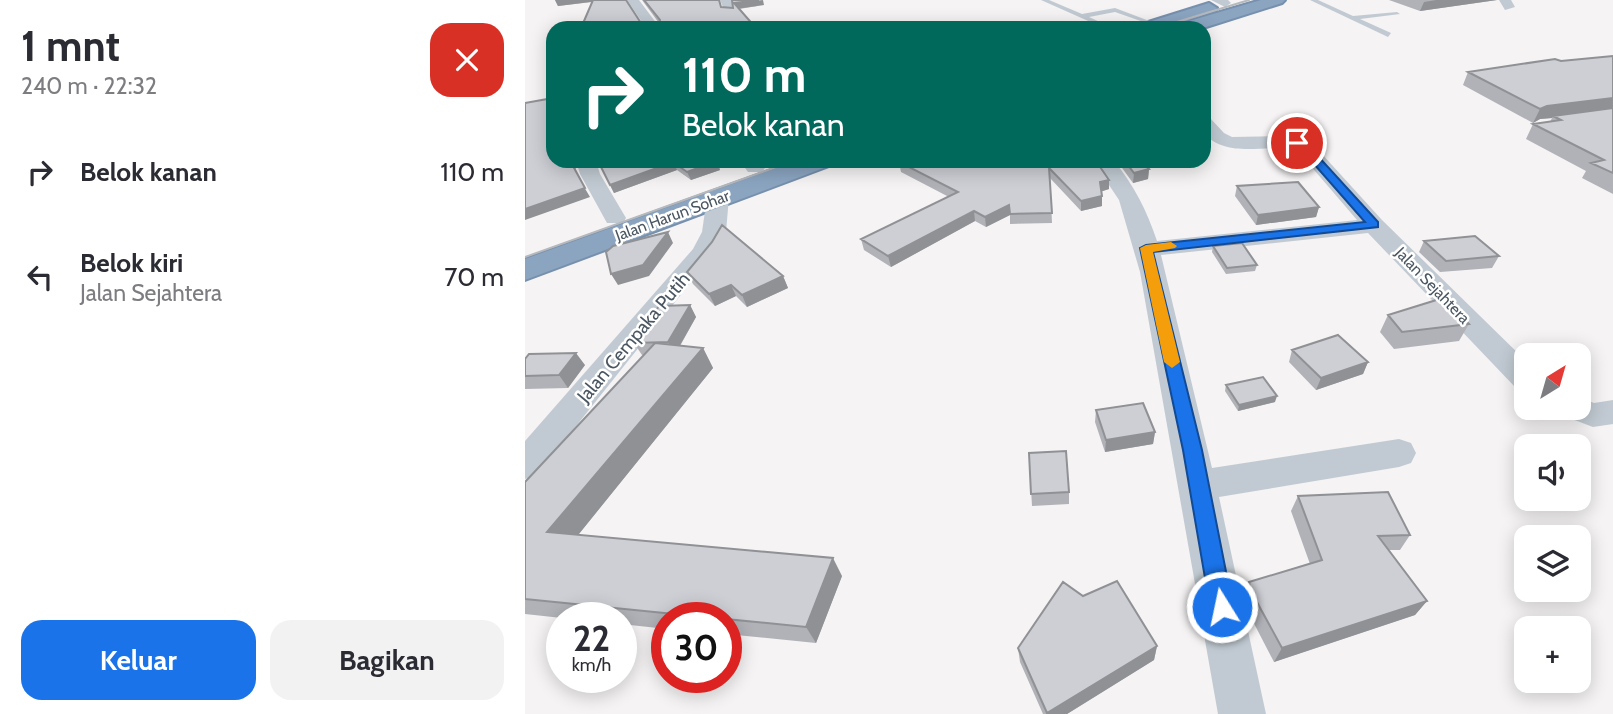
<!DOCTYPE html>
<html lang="id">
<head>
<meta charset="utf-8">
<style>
	:root { --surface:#fff; --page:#f2f2f3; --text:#2b2b33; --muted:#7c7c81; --accent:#1a73e8 }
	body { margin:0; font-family:Cabin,sans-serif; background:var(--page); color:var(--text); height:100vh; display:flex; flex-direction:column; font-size:26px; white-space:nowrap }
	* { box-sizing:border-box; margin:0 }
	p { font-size:23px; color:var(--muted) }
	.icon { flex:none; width:38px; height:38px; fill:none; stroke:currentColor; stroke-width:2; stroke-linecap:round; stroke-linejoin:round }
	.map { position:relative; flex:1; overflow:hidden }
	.drawer { display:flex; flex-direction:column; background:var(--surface); width:525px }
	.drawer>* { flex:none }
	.banner { position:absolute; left:21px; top:21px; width:665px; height:147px; border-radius:21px; box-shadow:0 4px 18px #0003; background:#00695c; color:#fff; overflow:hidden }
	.needle { width:46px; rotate:37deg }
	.tools { position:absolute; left:989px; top:343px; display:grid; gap:14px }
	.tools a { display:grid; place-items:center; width:77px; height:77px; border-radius:14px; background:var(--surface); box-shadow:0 4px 18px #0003; font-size:35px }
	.speed { position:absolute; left:21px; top:602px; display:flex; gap:14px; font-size:35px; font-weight:700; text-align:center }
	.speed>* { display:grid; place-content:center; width:91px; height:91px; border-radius:50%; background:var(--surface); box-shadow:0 4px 18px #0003; line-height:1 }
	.speed small { font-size:18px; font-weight:400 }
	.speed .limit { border:10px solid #d22; background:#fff; color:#111 }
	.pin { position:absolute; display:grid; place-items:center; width:60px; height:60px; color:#fff; margin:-30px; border:4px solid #fff; border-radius:50%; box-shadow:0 2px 7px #0007 }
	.me { position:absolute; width:77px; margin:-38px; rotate:350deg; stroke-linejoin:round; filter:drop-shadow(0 0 5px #0008) }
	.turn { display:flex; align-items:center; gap:24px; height:147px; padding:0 21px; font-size:32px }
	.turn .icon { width:91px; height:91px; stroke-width:2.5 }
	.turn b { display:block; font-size:49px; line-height:60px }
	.round { display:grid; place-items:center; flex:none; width:74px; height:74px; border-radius:21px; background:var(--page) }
	.overview { display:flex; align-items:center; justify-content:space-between; height:119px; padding:0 21px }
	h1 { font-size:42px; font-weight:800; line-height:52px }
	.primary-button { display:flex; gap:14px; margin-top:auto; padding:14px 21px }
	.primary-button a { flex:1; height:80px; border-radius:21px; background:var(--accent); color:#fff; font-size:28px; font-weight:800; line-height:80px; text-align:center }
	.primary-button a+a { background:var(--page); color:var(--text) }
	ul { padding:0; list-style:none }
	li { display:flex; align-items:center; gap:21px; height:105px; padding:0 21px }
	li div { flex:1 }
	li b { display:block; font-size:26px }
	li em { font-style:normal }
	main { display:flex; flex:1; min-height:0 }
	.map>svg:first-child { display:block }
</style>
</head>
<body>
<main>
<section class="drawer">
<div class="overview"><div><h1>1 mnt</h1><p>240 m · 22:32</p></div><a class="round" style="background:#d93025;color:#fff"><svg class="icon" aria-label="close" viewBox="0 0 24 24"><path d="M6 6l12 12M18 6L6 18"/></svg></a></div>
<ul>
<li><svg class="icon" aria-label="right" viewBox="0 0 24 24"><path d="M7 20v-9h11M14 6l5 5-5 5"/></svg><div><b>Belok kanan</b></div><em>110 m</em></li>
<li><svg class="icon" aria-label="left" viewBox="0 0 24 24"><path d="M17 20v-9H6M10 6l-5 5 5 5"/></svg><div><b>Belok kiri</b><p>Jalan Sejahtera</p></div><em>70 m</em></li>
</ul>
<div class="primary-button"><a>Keluar</a><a>Bagikan</a></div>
</section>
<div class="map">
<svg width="1088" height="714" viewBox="0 0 1088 714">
	<rect width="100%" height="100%" fill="#f5f3f3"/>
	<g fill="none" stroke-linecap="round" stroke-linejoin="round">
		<!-- highway casing -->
		<g stroke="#7690ad" stroke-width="4">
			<path id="highway" d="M736,0H760L757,3L678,28H651L654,24Z
				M684,3L692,8L690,11L640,28H614L617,24Z
				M271,161H308L304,166L0,280V259Z"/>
		</g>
		<!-- lane -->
		<path fill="#c1cad2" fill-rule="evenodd" d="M516,0H524L557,14L590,8L635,25L630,26L590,12L564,17L588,28H579Z
			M785,0H793L828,16L872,12L875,14L835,19L866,33L863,37Z"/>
		<!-- street -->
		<path fill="#c1cad2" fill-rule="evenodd" d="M102,0H114L135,28H121Z
			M195,0H207L208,12H200Z
			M686,0H703L706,3L700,7Z
			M974,0H986L990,7L980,10Z
			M679,117L685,118L699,133L707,137L761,136L786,142L857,220L1001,361V390L990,387L843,233L636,255L687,468L874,439L886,443L891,453L886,463L874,467L694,497L741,714H693L615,272L594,200L568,161H589C609,185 622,211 632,241L832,220L772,150C742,143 702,160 679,133Z
			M51,161H71L75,174L101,218L98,223H82L55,174Z
			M215,161H235L240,168L237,172H223Z
			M193,190L201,192L204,197L201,232L190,252L12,475L0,479V441L168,249L177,232L182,197L185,192Z
			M1054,397L1069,403L1088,400V424L1068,427L1039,416L1034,408H1054Z"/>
		<!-- highway -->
		<use href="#highway" fill="#8ba5c1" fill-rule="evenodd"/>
		<!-- tram -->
		<path stroke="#b5b8bd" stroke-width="2" d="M632,28L724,0
			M0,257L268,161"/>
	</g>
	<!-- wall -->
	<path fill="#b0b2b7" d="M30,0H101L116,23L134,24V23L117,0H194L196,7L208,8L239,5L214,9L231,28H56L67,2L33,6Z
		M864,0H972L895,11Z
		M1088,56V194L1057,178L1061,171L1001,139L1008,124L1025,122L1027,118L1015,119L1008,123L938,85L943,72Z
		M73,161H191L195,170L166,180L152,170L89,193Z
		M571,161L584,180V189L577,191V206L556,211L525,178L527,223L485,224V215L461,227L450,221L366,267L339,250L336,239L424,197L376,172L374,162Z
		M592,161H615L624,169L623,179L608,183Z
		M738,185L794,207L791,217L731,225L710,196L712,186Z
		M899,241L974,256L967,268L915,272L894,252Z
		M688,246L732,265L730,271L701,274L687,252Z
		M162,272L258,276L263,288L222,307L211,296L190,306L168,284Z
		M165,305L171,317L155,346L178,348L188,368L53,535L317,576L291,643L201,634V618H142V629L96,624V618H37L0,614V482L119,355H117L109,343Z
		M863,315L944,324L934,341L869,349L855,332Z
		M767,350L843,362L838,374L791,390L764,362Z
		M0,359L60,365L43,388L0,389Z
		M701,385L750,402L713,411L700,391Z
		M571,410L630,432L628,444L580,452L570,422Z
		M504,453L544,492V504L507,506Z
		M773,496L885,535L875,550H864L902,601L890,615L749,662L721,608L718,596L724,582L785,564L766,511Z
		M558,596L632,646L629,660L542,714H518L495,662L493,648Z"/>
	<!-- shaded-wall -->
	<path fill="#909195" d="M30,0H72L73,1L33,6Z
		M238,0L239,5L211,9L209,3Z
		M911,0H972L895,11L899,2Z
		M1088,98V110L1028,116L1027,118L1015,119L1008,123L1015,109L1022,106Z
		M46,161H49L52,175L65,197L0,220V209Z
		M192,161L195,170L166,180L162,172Z
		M148,162L152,170L89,193L85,185Z
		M624,169L623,179L608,183L609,173Z
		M584,180V189L575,192V182Z
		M577,196V206L556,211V201Z
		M484,205L485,215L461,227L460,217Z
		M794,207L791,217L731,225L733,215Z
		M449,211L450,221L366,267L363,256Z
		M143,232L148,243L124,276L93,285L86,274Z
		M258,276L263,288L222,307L217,295Z
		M206,285L211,296L190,306L184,294Z
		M165,305L171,317L150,354L143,342Z
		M178,348L188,368L41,550L22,532Z
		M51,353L60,365L43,388L34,375Z
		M843,362L838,374L791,390L796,378Z
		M752,396L750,402L713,411L714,405Z
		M630,432L628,444L580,452L581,440Z
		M308,558L317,576L291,643L281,627Z
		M902,601L890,615L749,662L757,648Z
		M632,646L629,660L542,714H522V713Z"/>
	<!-- building -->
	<path fill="#cdcfd5" stroke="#909195" stroke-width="2" d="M68,0H101L116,23L134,24L135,20L119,0H194L196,7L208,8L207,0H234L209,3L231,28H56Z
		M1088,56V98L1022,106L1015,109L943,72L1030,59L1036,61Z
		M28,98V161H46L48,166L60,188L0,209V103Z
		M1088,108V173L1066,163L1079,160L1008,124L1036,120L1028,116Z
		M73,161H192L162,172L148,162L85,185Z
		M377,161H571L584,180L575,182L577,196L556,201L524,168L527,213L485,214L484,205L460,217L449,211L363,256L336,239L433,192L374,162Z
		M600,161H615L624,169L609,173Z
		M773,182L794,207L733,215L712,186Z
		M197,225L258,276L217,295L206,285L184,294L162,272L187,242Z
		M143,232L118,265L86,274L81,252L88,246Z
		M950,236L974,256L921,261L899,241Z
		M717,243L732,265L702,268L688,246Z
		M918,298L944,324L877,332L863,315Z
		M165,305L143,342L109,343L134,306Z
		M813,335L843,362L796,378L767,350Z
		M130,343L178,348L22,532L308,558L281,627L201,619V618H189L0,599V482Z
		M51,353L34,375L0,376V359L4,354Z
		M738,377L752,396L714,405L701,385Z
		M618,403L630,432L581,440L571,410Z
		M541,451L544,492L506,494L504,453Z
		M863,492L885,535L853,536L902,601L757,648L727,593L724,582L797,560L773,496Z
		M592,581L632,646L522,713L493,648L538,582L558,596Z"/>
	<!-- route -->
	<path fill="#1a73e8" stroke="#114b97" stroke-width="2" d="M772,140L782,144L853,222V227L628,252L677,450L708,607L705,615L697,618L689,615L685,607L658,450L615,248L621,245L840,222L775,148L767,143Z"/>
	<!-- slow -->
	<path fill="#f59e0b" d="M646,242L652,246L650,248L628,252L655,362L647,368L639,362L615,248L621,245Z"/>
	<g text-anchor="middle" stroke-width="5" stroke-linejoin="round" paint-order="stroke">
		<!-- far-street labels -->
		<g font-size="16" fill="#4a5661" stroke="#fff">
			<text transform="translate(147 215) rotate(-20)" y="6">Jalan Harun Sohar</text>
			<text transform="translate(908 285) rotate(46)" y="6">Jalan Sejahtera</text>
		</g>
		<!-- street labels -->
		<g font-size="19" fill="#4a5661" stroke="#fff">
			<text transform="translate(108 337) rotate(-50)" y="7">Jalan Cempaka Putih</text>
		</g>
	</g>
</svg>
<div class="tools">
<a><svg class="needle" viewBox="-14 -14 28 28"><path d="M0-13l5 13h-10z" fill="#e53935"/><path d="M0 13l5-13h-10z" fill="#7c7c81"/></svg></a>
<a><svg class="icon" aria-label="sound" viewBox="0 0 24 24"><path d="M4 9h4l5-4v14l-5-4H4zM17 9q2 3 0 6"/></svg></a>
<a><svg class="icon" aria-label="layers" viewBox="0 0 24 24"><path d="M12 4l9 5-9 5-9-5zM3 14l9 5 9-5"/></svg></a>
<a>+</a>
</div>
<div class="speed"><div>22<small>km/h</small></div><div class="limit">30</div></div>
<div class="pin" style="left:772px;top:143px;background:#d93025"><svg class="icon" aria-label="arrive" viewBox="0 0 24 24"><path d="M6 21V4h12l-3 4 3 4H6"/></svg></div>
<svg class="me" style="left:697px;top:607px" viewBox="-20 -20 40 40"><circle r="17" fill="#1a73e8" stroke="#fff" stroke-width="3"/><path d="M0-11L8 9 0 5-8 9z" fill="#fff"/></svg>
<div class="banner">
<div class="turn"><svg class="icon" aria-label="right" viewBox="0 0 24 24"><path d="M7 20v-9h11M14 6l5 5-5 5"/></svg><div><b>110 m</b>Belok kanan</div></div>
</div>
</div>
</main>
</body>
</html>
